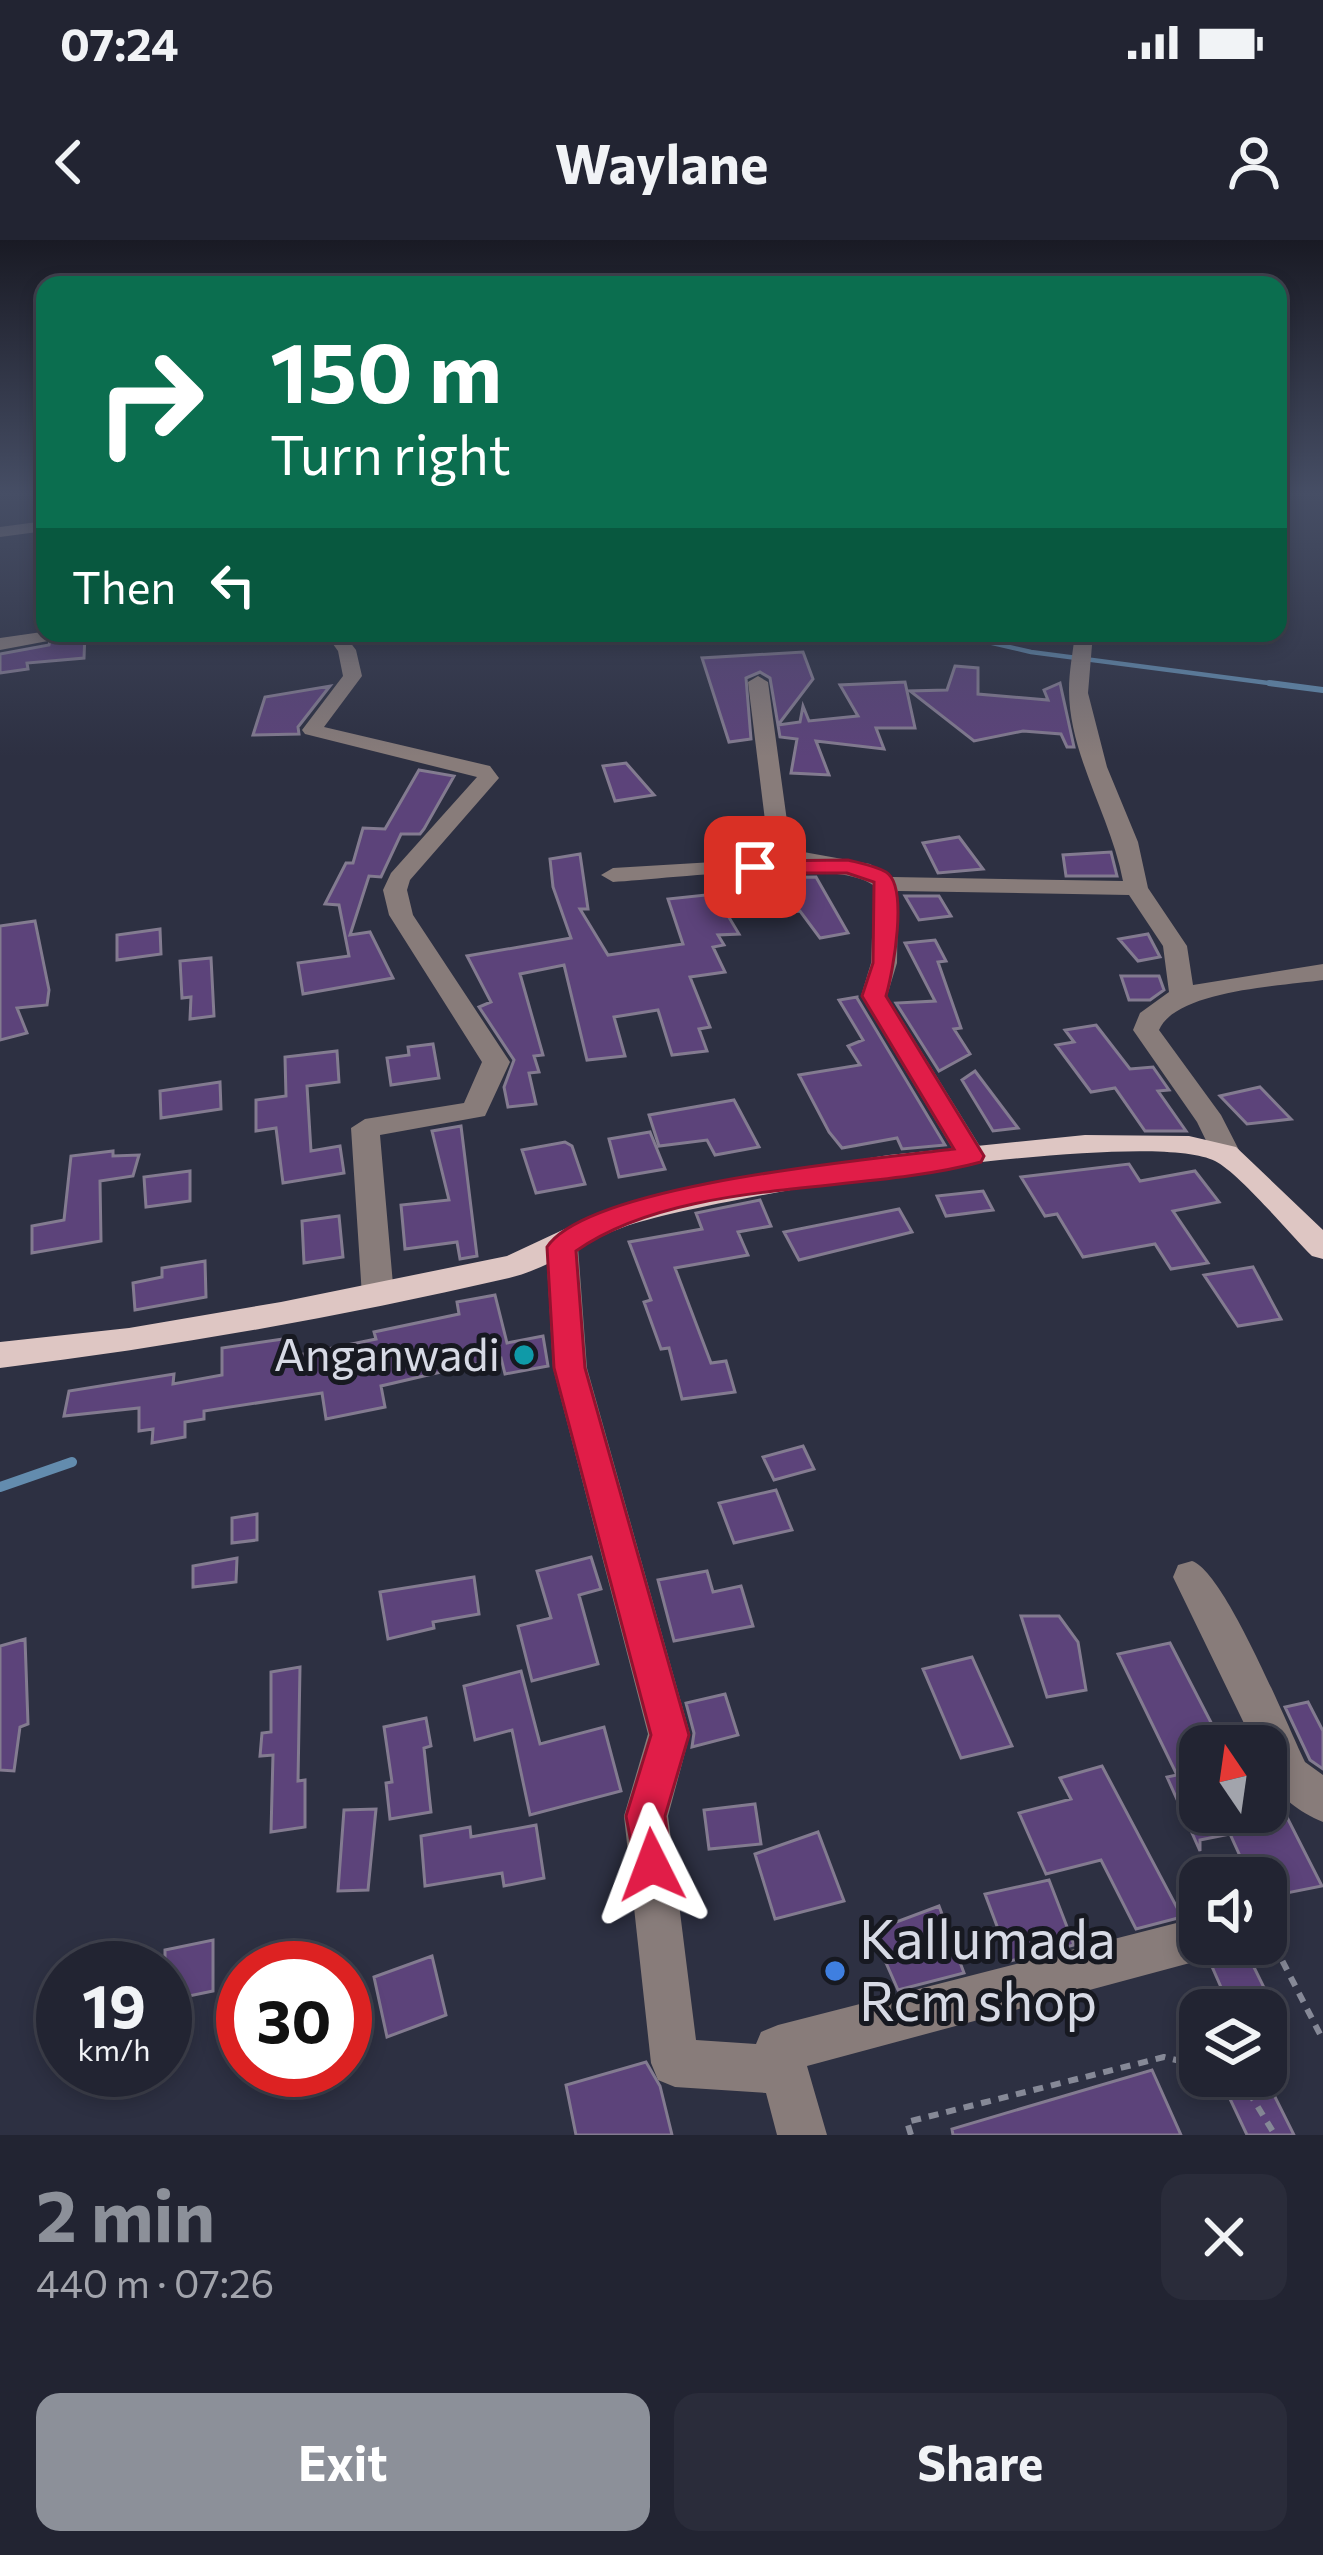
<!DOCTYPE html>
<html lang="en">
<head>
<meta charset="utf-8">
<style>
	:root { --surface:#222432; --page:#2a2c3a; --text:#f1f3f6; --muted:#a2a4ac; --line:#3f414d; --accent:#8c9099 }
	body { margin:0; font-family:Commissioner,sans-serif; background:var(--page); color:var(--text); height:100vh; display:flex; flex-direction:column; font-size:45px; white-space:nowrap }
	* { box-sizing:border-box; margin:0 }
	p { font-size:39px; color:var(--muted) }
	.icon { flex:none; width:66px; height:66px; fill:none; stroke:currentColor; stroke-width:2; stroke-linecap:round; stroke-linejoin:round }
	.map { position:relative; height:1895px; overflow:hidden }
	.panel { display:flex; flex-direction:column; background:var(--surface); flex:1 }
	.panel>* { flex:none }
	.top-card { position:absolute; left:36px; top:36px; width:1251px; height:366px; border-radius:24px; box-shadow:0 6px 18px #0003,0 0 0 3px var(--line); background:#0b6e4f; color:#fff; overflow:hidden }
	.needle { width:78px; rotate:347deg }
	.fabs { position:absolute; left:1179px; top:1485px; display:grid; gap:24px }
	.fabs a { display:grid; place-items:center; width:108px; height:108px; border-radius:24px; background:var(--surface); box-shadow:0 6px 18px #0003,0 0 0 3px var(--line); font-size:60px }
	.speed { position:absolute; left:36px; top:1701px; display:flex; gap:24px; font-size:60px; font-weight:700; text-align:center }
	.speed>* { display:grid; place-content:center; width:156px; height:156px; border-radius:50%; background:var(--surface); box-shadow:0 6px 18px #0003,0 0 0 3px var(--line); line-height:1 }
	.speed small { font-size:30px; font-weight:400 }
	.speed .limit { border:18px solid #d22; background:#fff; color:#111 }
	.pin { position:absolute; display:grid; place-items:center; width:102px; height:102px; color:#fff; margin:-51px; border-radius:24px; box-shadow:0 6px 18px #0006 }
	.me { position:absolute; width:132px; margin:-66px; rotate:357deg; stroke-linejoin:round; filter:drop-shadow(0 0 9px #0008) }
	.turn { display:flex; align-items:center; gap:42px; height:252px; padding:0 36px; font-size:54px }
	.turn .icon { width:156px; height:156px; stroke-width:2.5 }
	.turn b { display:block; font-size:84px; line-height:102px }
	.then { display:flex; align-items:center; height:114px; padding:0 36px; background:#0003; gap:24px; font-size:45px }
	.round { display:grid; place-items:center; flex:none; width:126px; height:126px; border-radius:24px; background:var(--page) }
	.overview { display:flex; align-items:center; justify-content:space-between; height:204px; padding:0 36px }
	h1 { font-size:72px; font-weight:700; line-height:90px; color:var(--accent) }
	.action { display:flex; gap:24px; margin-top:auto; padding:24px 36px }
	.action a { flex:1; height:138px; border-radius:24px; background:var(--accent); color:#fff; font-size:48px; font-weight:700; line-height:138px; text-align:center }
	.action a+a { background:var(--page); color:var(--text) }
	.status { display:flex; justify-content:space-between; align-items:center; height:84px; padding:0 60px; background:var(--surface); direction:ltr }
	.status svg { height:33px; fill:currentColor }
	header { display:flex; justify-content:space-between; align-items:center; height:156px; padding:0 36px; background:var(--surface); font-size:54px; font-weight:700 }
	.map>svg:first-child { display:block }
</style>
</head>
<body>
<div class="status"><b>07:24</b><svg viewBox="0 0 49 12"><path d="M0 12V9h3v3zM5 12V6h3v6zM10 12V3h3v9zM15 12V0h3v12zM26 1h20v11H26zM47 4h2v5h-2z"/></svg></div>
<header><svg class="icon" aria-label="back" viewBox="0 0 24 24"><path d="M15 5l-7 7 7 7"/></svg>Waylane<svg class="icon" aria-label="person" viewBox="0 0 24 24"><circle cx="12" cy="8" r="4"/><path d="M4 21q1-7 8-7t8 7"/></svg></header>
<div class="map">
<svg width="1323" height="1895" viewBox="0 0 1323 1895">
	<rect width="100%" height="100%" fill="#2d3042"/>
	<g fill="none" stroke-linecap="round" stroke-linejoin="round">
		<!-- stream-far2 -->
		<path stroke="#638cae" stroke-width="4.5" d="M949,393L1031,412L1292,446"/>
		<!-- stream-far1 -->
		<path stroke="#638cae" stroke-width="6" d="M1269,443L1323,450"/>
		<!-- stream -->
		<path stroke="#638cae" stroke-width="10" d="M0,1247L72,1222"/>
	</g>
	<!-- building -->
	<path fill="#5c437a" stroke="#837b90" stroke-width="3" d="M52,393H85L84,418L27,423L28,429L0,433V414L49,405Z
		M803,412L813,439L778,485L770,438L760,432L746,438L751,499L729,502L702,418Z
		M955,426L978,428V454L1048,460L1044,450L1060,443L1074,507H1067L1061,494L1023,491L974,501L910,451L947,450Z
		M905,442L915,488H876L884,509L816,501L829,535L791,533L797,499L780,497L778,485L800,482L803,466L809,481L858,476L840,445Z
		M330,446L298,487L299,494L253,495L265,457Z
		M626,523L654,555L615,561L603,526Z
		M419,530L454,536L424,589L420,594H401L381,637L369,636L350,695L370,692L393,738L303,754L298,723L349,716L339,665L325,664L346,623H353L363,588L385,589Z
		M959,597L983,629L938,633L923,603Z
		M1111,612L1117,636H1066L1063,615Z
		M580,614L588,669H580L608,715L683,704L668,659L715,654L739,694L718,695L724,705L713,707L725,732L690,737L710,787L699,789L707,811L672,815L658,770L614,777L625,816L587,820L564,725L520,734L543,815L534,816L539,832L529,833L536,864L508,867L504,847L514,820L479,767L491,762L467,716L571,698L553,647L550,619Z
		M816,637L848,693L820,698L800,671L757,676L739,638Z
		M905,656H939L951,676L919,680Z
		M35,681L49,750L47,765L17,768L27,793L0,800V686Z
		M160,689L161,714L117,720V695Z
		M1148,694L1160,717L1138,721L1119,699Z
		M935,700L946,721L938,722L961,788L954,789L970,814L939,831L896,763L935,761L905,703Z
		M211,718L214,776L190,779L191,757L182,758L180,721Z
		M1121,736H1159L1164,750L1150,760H1129Z
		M857,757V758L945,905L902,909L897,898L842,908L829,892L799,835L860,825L848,806L863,800L839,760Z
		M1096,785L1130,829L1153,827L1169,850L1158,851L1186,891H1145L1115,848L1091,852L1056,805L1074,802L1065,790Z
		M433,804L439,838L391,845L387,818L409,815L408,807Z
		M337,811L339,842L307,846L311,911L340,906L344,933L283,943L276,888L256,891V860L286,856L285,817Z
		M975,831L1018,888L993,891L962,840Z
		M220,842L221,869L161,878L160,851Z
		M1260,847L1291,879L1247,884L1220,856Z
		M734,860L759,907L715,915L707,900L659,906L649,875Z
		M461,886L477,1016L460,1019L457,1002L405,1009L401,965L449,960L432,891Z
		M650,892L665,929L619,937L609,899Z
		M565,902L572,906L585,944L536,953L522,910Z
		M113,911V916L139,915L133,936L100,941L101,1001L32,1013V986L64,980L71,916Z
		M1129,924L1140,941L1195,931L1219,962L1173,971L1208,1023L1171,1029L1155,1004L1083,1017L1057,974L1045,976L1021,937Z
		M190,931V961L146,967L144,937Z
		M983,951L993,970L946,976L937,956Z
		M760,960L771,986L738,992L748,1015L675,1028L711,1123L726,1121L735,1152L682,1159L669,1108L661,1109L644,1062L651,1060L629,1002L702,989L696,973Z
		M899,969L912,992L799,1020L784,992Z
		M339,976L343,1017L304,1023L302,981Z
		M205,1021L206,1057L135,1070L133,1043L162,1037V1028Z
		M1253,1027L1281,1079L1238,1086L1204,1035Z
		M495,1055L507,1103L543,1096L548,1126L505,1134L501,1118L381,1146L385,1167L326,1179L322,1153L204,1171V1179L185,1182V1197L152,1203L153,1189L139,1191V1168L64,1176L69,1151L174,1134L173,1144L222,1135V1108L283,1099L284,1118L376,1099L374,1092L459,1074L457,1062Z
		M803,1206L814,1229L774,1240L763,1217Z
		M776,1250L792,1290L734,1303L719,1263Z
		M257,1274V1300L232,1303V1278Z
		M591,1317L601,1349L579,1355L598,1424L532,1441L518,1386L551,1378L537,1331Z
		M237,1318L236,1342L193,1347V1326Z
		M707,1331L713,1352L741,1346L753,1386L674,1401L658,1340Z
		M474,1337L479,1374L433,1382L434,1388L388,1399L380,1352Z
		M1021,1376H1059L1078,1402L1086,1450L1047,1457Z
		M25,1399L28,1484L20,1487L14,1531L0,1530V1406Z
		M1170,1403L1218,1496L1200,1500V1572H1266V1536L1322,1646L1266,1657V1638H1250L1230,1594L1200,1600V1611L1167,1537L1177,1535L1118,1414Z
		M972,1417L1012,1506L961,1518L923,1429Z
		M300,1427L298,1541L305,1540V1587L271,1592L273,1515L260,1516L262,1493L271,1492V1432Z
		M521,1431L540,1504L604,1487L621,1551L530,1575L512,1490L475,1500L464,1446Z
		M725,1454L738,1495L692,1507L694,1493L686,1463Z
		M1308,1462L1323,1491V1529L1310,1520L1285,1467Z
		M426,1478L431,1506L424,1508L431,1572L390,1579L386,1543L392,1542L384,1487Z
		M1102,1526L1182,1677L1136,1689L1101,1620L1046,1634L1019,1573L1071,1559L1060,1538Z
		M755,1564L761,1604L709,1609L704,1570Z
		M376,1569L368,1650L338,1651L344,1570Z
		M536,1585L544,1638L504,1646L502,1633L425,1646L421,1596L470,1587L471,1597Z
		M818,1592L844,1661L775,1679L755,1614Z
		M1049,1640L1074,1705L1010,1721L985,1654Z
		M939,1666L964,1733L898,1750L872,1691Z
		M213,1700V1751L165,1761V1710Z
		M1247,1713L1275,1770H1231L1210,1722Z
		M432,1716L446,1775L387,1797L374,1737Z
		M646,1822L660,1846L672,1895H576L566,1845Z
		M1152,1830L1181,1895H953L952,1889Z
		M1270,1847L1294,1895H1247L1230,1859Z"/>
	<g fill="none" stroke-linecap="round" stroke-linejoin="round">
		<!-- path -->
		<path stroke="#868997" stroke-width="6" stroke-dasharray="10 8" stroke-linecap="butt" d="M1266,1689L1323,1800
			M1239,1836L1275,1895
			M911,1895L907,1882L1164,1817L1200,1826"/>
		<!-- minor -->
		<path fill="#887c7a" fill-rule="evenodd" d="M45,281V291L0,297V287Z
			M42,392L48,393V401L0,410V398Z
			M325,393H343L356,410L362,436L324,487L490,526L499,538L410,640L407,650L413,675L510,822L485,876L380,895L394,1056L389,1064H367L362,1056L351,888L365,879L464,863L482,822L389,675L383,650L391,633L477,537L305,494L302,490L343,436L338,411Z
			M1075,393H1093L1088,453L1107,527L1138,602L1148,648L1187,706L1193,745L1323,724V740C1282,746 1176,750 1159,790L1221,875L1241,914L1236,921H1216L1197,882L1133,790L1140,773L1169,752L1163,706L1129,655L898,651L897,723L887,756L986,916L971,926L961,923L861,756L871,723L874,646C842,617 663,639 613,642L601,635L613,628L779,618L768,605L748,442L758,436L768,442L790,603L798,611L870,624L892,637L1123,641C1111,577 1069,515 1069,450C1069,431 1073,412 1075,393Z
			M562,996L573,999L578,1007L587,1128L690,1494L668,1576L696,1800L756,1804L761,1792L778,1785L1200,1677V1704H1221L1216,1716L807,1826L827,1895H777L766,1853L675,1847L658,1840L651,1823L624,1576L648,1494L553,1128L546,1007L551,999Z
			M1192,1321C1225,1332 1286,1483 1305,1522L1323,1535V1582C1287,1567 1266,1545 1266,1506H1255L1173,1337L1178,1325Z"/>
		<!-- major -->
		<path fill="#dec6c3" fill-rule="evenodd" d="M1085,895L1189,896L1236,907L1323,990V1019L1312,1016C1289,993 1239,933 1215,921C1146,885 708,957 624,987C584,1001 551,1028 509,1038C340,1077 171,1107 0,1128V1102L129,1088L281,1062L507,1016L599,973L712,943L889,915Z"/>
	</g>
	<!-- sky -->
	<linearGradient id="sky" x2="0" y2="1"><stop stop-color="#191a24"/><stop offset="0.49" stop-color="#464e65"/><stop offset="1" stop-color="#464e65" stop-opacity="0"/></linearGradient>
	<rect width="1323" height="517" fill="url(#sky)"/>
	<!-- route -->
	<path fill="#e11d48" stroke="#92132f" stroke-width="3" d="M848,620C860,623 876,626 886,632C909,646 893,732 886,756L984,916L981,922C860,955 681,937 576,1011L585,1128L689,1495L665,1576L672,1625L666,1639L652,1645L638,1639L626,1576L651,1495L554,1128L547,1007C589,944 874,919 954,909L862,756L873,723L874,642L847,633H755L744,627L755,621Z"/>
	<!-- markers -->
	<circle fill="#0f9aa8" stroke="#171921" stroke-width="4.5" cx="524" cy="1115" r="12"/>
	<circle fill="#3f7fe0" stroke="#171921" stroke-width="4.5" cx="835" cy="1731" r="12"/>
	<g text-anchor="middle" stroke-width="10" stroke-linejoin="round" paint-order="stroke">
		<!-- poi labels -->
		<g font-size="45" fill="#d7dae5" stroke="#171921" text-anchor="end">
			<text x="500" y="1131">Anganwadi</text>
		</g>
		<!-- near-poi labels -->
		<g font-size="54" fill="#d7dae5" stroke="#171921" text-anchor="start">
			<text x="859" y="1719">Kallumada<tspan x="859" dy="62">Rcm shop</tspan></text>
		</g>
	</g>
</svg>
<div class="fabs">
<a><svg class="needle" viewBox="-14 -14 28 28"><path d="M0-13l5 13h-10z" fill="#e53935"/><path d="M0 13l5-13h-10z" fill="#a2a4ac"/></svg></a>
<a><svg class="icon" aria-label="sound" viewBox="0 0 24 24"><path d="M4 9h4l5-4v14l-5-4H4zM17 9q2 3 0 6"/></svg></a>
<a><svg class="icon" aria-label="layers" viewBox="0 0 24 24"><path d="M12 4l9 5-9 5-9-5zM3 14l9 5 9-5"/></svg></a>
</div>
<div class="speed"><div>19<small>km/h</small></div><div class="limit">30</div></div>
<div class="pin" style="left:755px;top:627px;background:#d93025"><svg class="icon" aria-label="arrive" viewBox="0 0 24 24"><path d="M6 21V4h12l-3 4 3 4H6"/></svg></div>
<svg class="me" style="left:652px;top:1625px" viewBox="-20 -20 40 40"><path d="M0-17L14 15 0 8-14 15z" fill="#e11d48" stroke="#fff" stroke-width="4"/></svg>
<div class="top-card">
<div class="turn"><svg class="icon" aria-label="right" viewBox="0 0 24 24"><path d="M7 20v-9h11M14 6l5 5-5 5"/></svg><div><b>150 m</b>Turn right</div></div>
<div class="then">Then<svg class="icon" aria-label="left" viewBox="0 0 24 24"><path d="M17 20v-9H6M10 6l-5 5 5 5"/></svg></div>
</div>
</div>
<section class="panel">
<div class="overview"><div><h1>2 min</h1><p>440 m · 07:26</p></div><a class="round"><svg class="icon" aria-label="close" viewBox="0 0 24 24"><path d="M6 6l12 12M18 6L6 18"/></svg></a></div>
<div class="action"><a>Exit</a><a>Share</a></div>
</section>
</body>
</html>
